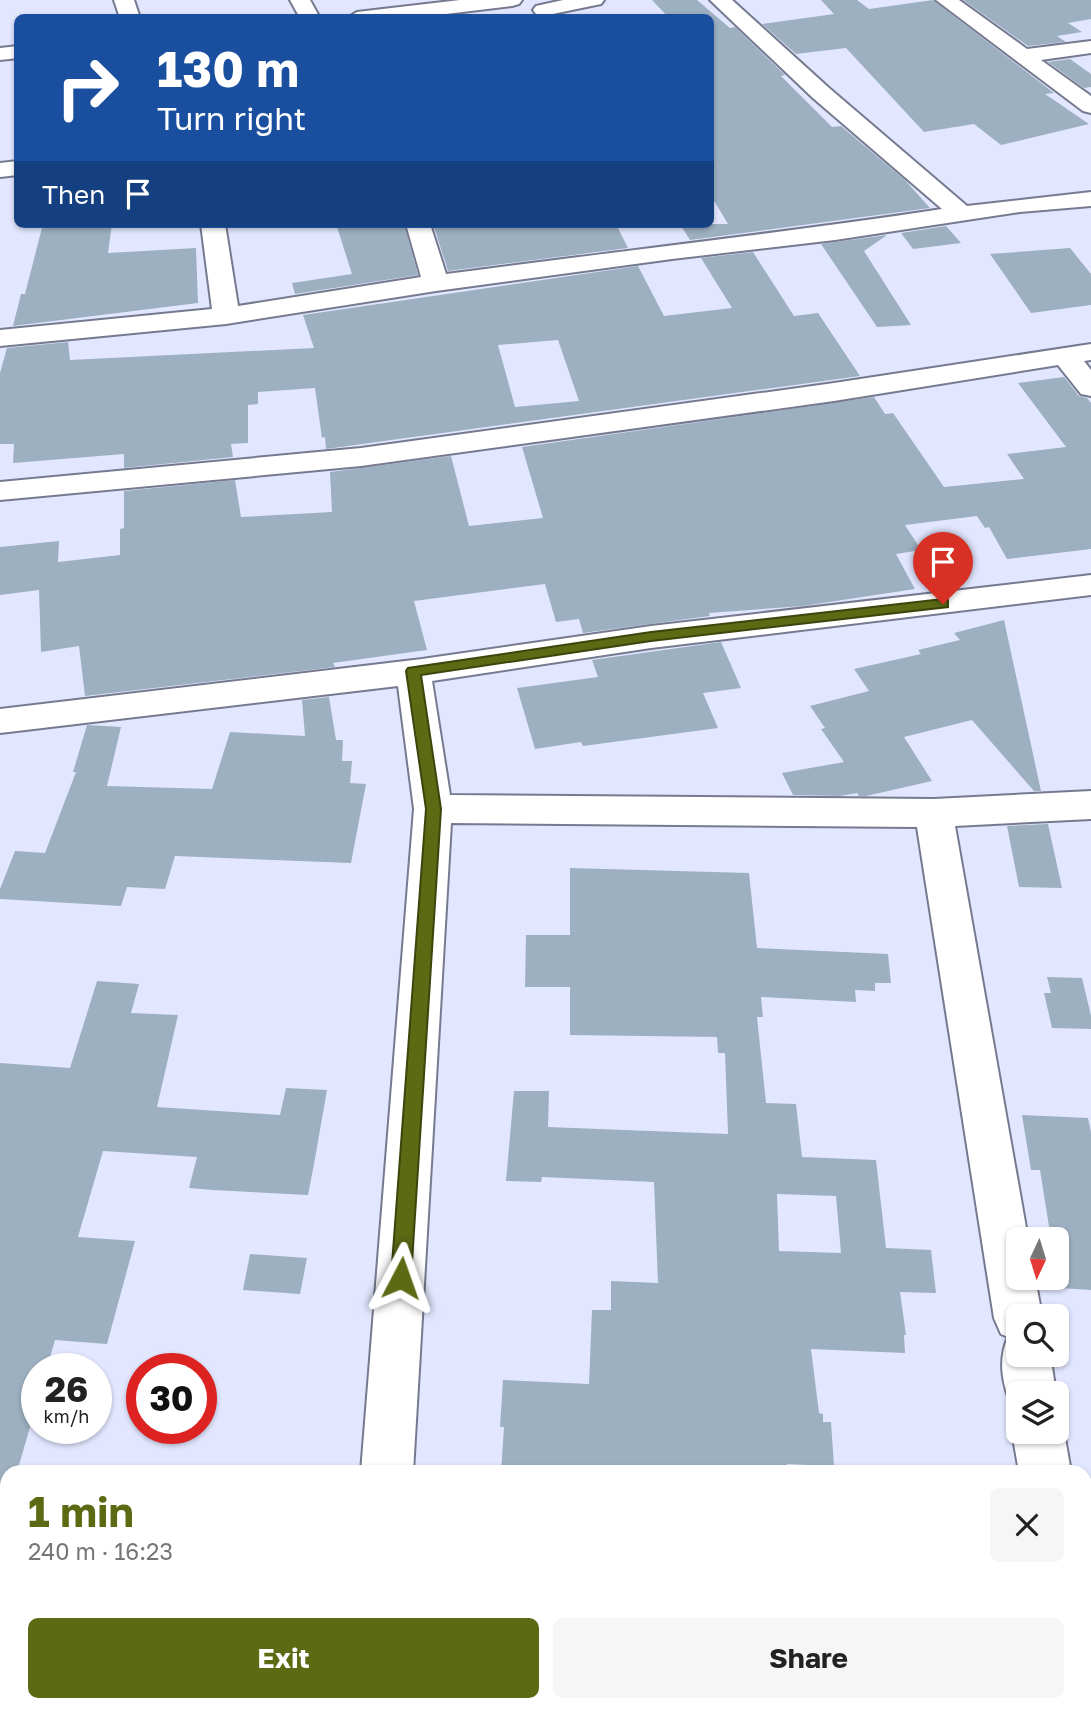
<!DOCTYPE html>
<html lang="en">
<head>
<meta charset="utf-8">
<style>
	:root { --surface:#fff; --page:#f6f6f6; --text:#222; --muted:#767676; --accent:#5c6a13 }
	body { margin:0; font-family:"Golos Text",sans-serif; background:var(--page); color:var(--text); height:100vh; display:flex; flex-direction:column; font-size:26px; white-space:nowrap }
	* { box-sizing:border-box; margin:0 }
	p { font-size:23px; color:var(--muted) }
	.icon { flex:none; width:38px; height:38px; fill:none; stroke:currentColor; stroke-width:2; stroke-linecap:round; stroke-linejoin:round }
	.map { position:relative; flex:1; overflow:hidden }
	.panel { position:absolute; left:0px; top:1465px; width:1092px; height:247px; display:flex; flex-direction:column; background:var(--surface); border-radius:21px 21px 0 0; box-shadow:0 2px 5px #0004 }
	.panel>* { flex:none }
	.top-card { position:absolute; left:14px; top:14px; width:700px; height:214px; border-radius:10px; box-shadow:0 2px 5px #0004; background:#1a4fa0; color:#fff; overflow:hidden }
	.needle { width:46px; rotate:184deg }
	.controls { position:absolute; left:1006px; top:1227px; display:grid; gap:14px }
	.controls a { display:grid; place-items:center; width:63px; height:63px; border-radius:10px; background:var(--surface); box-shadow:0 2px 5px #0004; font-size:35px }
	.speed { position:absolute; left:21px; top:1353px; display:flex; gap:14px; font-size:35px; font-weight:700; text-align:center }
	.speed>* { display:grid; place-content:center; width:91px; height:91px; border-radius:50%; background:var(--surface); box-shadow:0 2px 5px #0004; line-height:1 }
	.speed small { font-size:18px; font-weight:400 }
	.speed .limit { border:10px solid #d22; background:#fff; color:#111 }
	.pin { position:absolute; display:grid; place-items:center; width:60px; height:60px; color:#fff; margin:-72px -30px; border-radius:50% 50% 50% 0; rotate:-45deg; box-shadow:0 0 7px #0007 }
	.pin .icon { rotate:45deg }
	.me { position:absolute; width:77px; margin:-38px; rotate:4deg; stroke-linejoin:round; filter:drop-shadow(0 0 5px #0008) }
	.turn { display:flex; align-items:center; gap:24px; height:147px; padding:0 28px; font-size:32px }
	.turn .icon { width:91px; height:91px; stroke-width:2.5 }
	.turn b { display:block; font-size:49px; line-height:60px }
	.then { display:flex; align-items:center; height:66px; padding:0 28px; background:#0003; gap:14px; font-size:26px }
	.round { display:grid; place-items:center; flex:none; width:74px; height:74px; border-radius:10px; background:var(--page) }
	.overview { display:flex; align-items:center; justify-content:space-between; height:119px; padding:0 28px }
	h1 { font-size:42px; font-weight:700; line-height:52px; color:var(--accent) }
	.action { display:flex; gap:14px; margin-top:auto; padding:14px 28px }
	.action a { flex:1; height:80px; border-radius:10px; background:var(--accent); color:#fff; font-size:28px; font-weight:700; line-height:80px; text-align:center }
	.action a+a { background:var(--page); color:var(--text) }
	.map>svg:first-child { display:block }
</style>
</head>
<body>
<div class="map">
<svg width="1091" height="1711" viewBox="0 0 1091 1711">
	<rect width="100%" height="100%" fill="#e2e7ff"/>
	<!-- building -->
	<path fill="#9db0c1" fill-rule="evenodd" d="M652,0H697L730,28L735,27L785,75L781,76L832,127L841,126L905,180L930,208L690,240L680,224H728L710,194V18H669Z
		M821,0H857L869,9L933,0L1054,93L1045,94L1089,124L1001,145L974,124L924,132L846,48L796,54L762,24L834,14Z
		M963,0H1091V19L1068,23L1082,32L1057,36L1066,42L1028,46Z
		M1070,59L1091,74V87L1084,88L1048,62Z
		M43,224H112L108,253L196,248L198,303L13,326L21,294H25Z
		M336,224H404L418,275L295,294L292,283L352,274Z
		M433,224H616L628,248L448,271Z
		M946,226L961,243L913,249L901,233Z
		M887,235L864,251L911,325L877,327L821,244Z
		M1070,248L1091,274V305L1031,313L990,254Z
		M753,252L794,316L818,313L860,376L326,449L325,437L322,438L315,388L258,392V404L248,405V443L231,444L233,457L124,468V454L13,463L14,444H0V373L7,348L68,342L70,360L314,348L303,315L638,266L664,316L732,308L701,258ZM558,340L579,401L515,407L498,345Z
		M1064,377L1079,396L1087,398L1091,403V549L1007,559L989,527L985,528L977,516L905,525L921,550L896,554L915,589L803,606L709,613L710,616L583,633L579,619L556,622L545,584L414,601L427,650L333,663L335,667L85,696L79,646L41,652L39,590L0,595V547L59,541L58,562L120,555V529L124,528V491L235,480L241,517L332,512L330,472L451,456L469,526L543,518L522,447L874,397L885,414L893,413L944,487L1024,479L1007,454L1066,447L1018,383Z
		M1004,620L1041,791H1034L972,720L904,737L932,781L866,796H859L857,793L840,796L793,795L782,773L844,762L821,729L825,728L810,706L869,691L854,669L921,654L918,650L960,640L954,633Z
		M721,642L741,688L703,693L718,728L583,746L581,742L535,749L517,688L598,677L592,660Z
		M329,697L336,740H343L342,761H352L350,783L366,784L351,863L175,856L165,889L127,887L121,906L0,899V889L15,851L45,853L76,772H73L87,725L121,727L107,786L212,789L230,732L305,736L302,700Z
		M1048,824L1062,888L1019,887L1007,826Z
		M570,868L749,873L757,948L888,954L891,983H875V991L855,990L856,1002L761,997L763,1017H757L766,1103L796,1104L802,1157L876,1160L886,1248L931,1250L936,1293L900,1292L906,1335H904L905,1353L811,1349L819,1413L823,1414V1422H831L834,1466L787,1464V1472H501L504,1427H500L503,1380L589,1384L592,1310H611V1281L658,1283L654,1182L542,1177L541,1182L506,1181L514,1091H549L548,1127L728,1134L725,1053H718L717,1037L570,1035V987H525L526,935H570ZM777,1194L836,1196L841,1253L779,1251Z
		M1047,977L1082,978L1091,1016V1029L1052,1028L1044,993H1051Z
		M97,981L139,984L131,1013L178,1015L157,1107L280,1115L286,1088L327,1090L314,1164L308,1195L213,1190L189,1188L197,1157L103,1151L78,1237L135,1241L107,1344L55,1340L47,1368H37V1403L17,1472H7V1501L0,1500V1063L70,1068Z
		M1022,1115L1088,1118L1091,1132V1290L1059,1288L1057,1239H1051L1040,1170H1031Z
		M250,1254L307,1258L300,1294L243,1290Z"/>
	<g fill="none" stroke-linecap="round" stroke-linejoin="round">
		<!-- minor casing -->
		<g stroke="#767a8f" stroke-width="4">
			<path id="minor" d="M114,0H134L140,18H120Z
				M290,0H310L320,18H300Z
				M460,0H522L519,4L512,6L413,18H347L357,12Z
				M563,0H604L601,4L543,16L536,14L533,10L536,6Z
				M710,0H732L829,88L967,206L1091,192V206L1020,212L835,240L672,259L436,291L226,324L0,346V330L212,309L201,224H225L238,306L421,277L406,224H430L446,274C611,252 777,234 942,209L813,98Z
				M936,0H959L1027,49L1091,41V53L1041,60L1091,96V113L1083,111Z
				M18,46V58L0,60V48Z
				M18,161V175L0,177V163Z
				M1091,344V360L1084,361L1091,370V396L1081,394L1058,365L834,401L361,466L0,500V482L361,448L834,383Z
				M1091,575V595L651,648L432,681L450,795L934,799L1091,791V819L955,826L1028,1239H1018V1278H1035L1042,1316H1018V1354H1050L1056,1393H1018V1413L1013,1410C1003,1386 997,1362 1008,1337L1001,1334L994,1318L917,827L451,823L413,1472H361L414,809L398,686L0,733V709L422,659L651,626Z
				M1057,1416L1064,1432L1071,1472H1019L1012,1432L1018,1417V1432H1057Z
				M1085,1662L1091,1664V1711H1060L1059,1704H1085Z
				M409,1704H466L469,1711H411Z"/>
		</g>
		<!-- minor -->
		<use href="#minor" fill="#fff" fill-rule="evenodd"/>
	</g>
	<!-- route -->
	<path fill="#5c6a13" stroke="#3c450c" stroke-width="2" d="M943,599L948,600V607L651,641L421,675L441,809L411,1278L408,1285L401,1288L394,1285L391,1278L426,809L406,671L408,668L651,632Z"/>
</svg>
<div class="controls">
<a><svg class="needle" viewBox="-14 -14 28 28"><path d="M0-13l5 13h-10z" fill="#e53935"/><path d="M0 13l5-13h-10z" fill="#767676"/></svg></a>
<a><svg class="icon" aria-label="search" viewBox="0 0 24 24"><circle cx="10" cy="10" r="6"/><path d="M15 15l6 6"/></svg></a>
<a><svg class="icon" aria-label="layers" viewBox="0 0 24 24"><path d="M12 4l9 5-9 5-9-5zM3 14l9 5 9-5"/></svg></a>
</div>
<div class="speed"><div>26<small>km/h</small></div><div class="limit">30</div></div>
<div class="pin" style="left:943px;top:604px;background:#d93025"><svg class="icon" aria-label="arrive" viewBox="0 0 24 24"><path d="M6 21V4h12l-3 4 3 4H6"/></svg></div>
<svg class="me" style="left:401px;top:1278px" viewBox="-20 -20 40 40"><path d="M0-17L14 15 0 8-14 15z" fill="#5c6a13" stroke="#fff" stroke-width="4"/></svg>
<div class="top-card">
<div class="turn"><svg class="icon" aria-label="right" viewBox="0 0 24 24"><path d="M7 20v-9h11M14 6l5 5-5 5"/></svg><div><b>130 m</b>Turn right</div></div>
<div class="then">Then<svg class="icon" aria-label="arrive" viewBox="0 0 24 24"><path d="M6 21V4h12l-3 4 3 4H6"/></svg></div>
</div>
<section class="panel">
<div class="overview"><div><h1>1 min</h1><p>240 m · 16:23</p></div><a class="round"><svg class="icon" aria-label="close" viewBox="0 0 24 24"><path d="M6 6l12 12M18 6L6 18"/></svg></a></div>
<div class="action"><a>Exit</a><a>Share</a></div>
</section>
</div>
</body>
</html>
